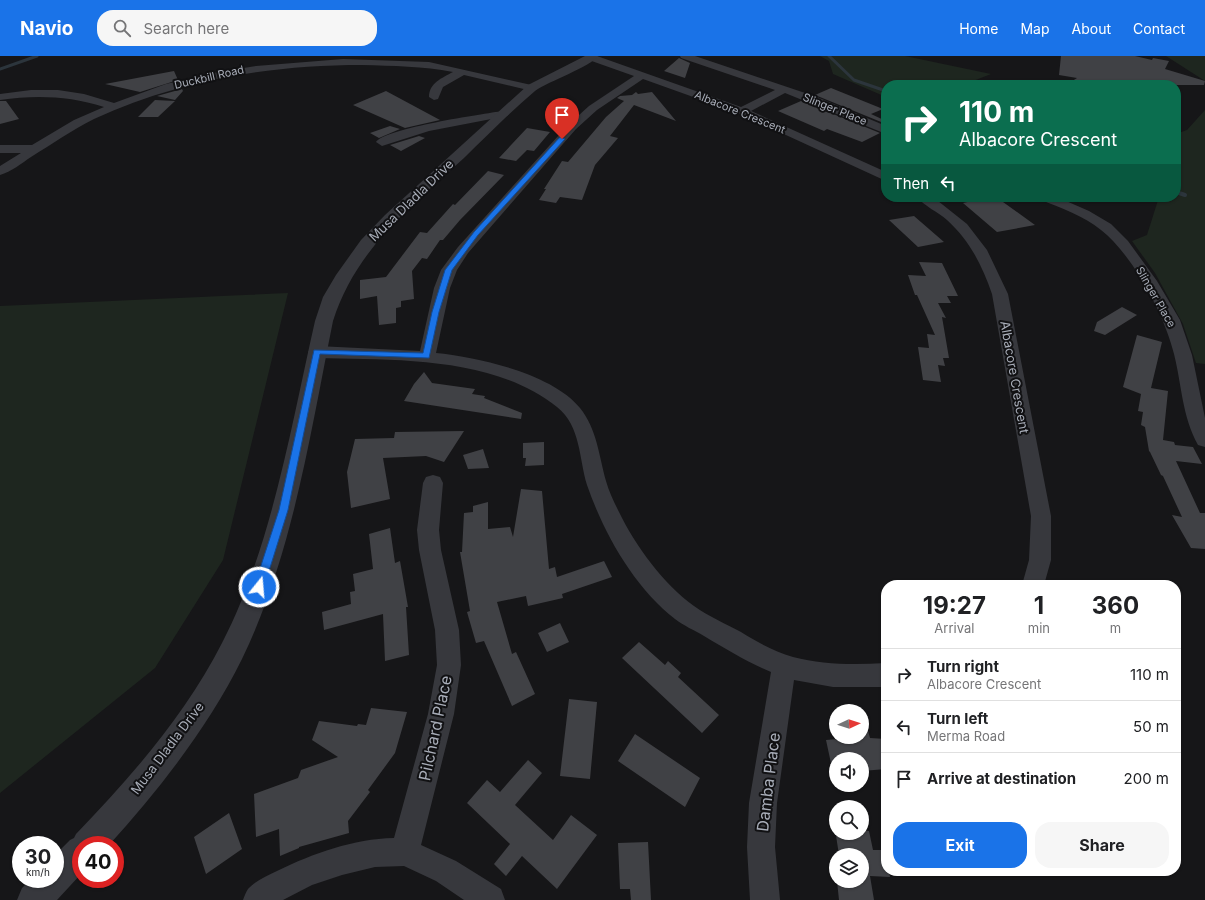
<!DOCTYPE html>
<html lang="en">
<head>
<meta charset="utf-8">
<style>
	:root { --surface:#fff; --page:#f6f6f6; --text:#202124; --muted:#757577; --line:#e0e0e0; --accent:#1a73e8 }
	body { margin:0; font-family:Inter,sans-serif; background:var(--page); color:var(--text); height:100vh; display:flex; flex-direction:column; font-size:15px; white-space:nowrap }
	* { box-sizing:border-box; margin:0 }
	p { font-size:13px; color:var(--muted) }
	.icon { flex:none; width:22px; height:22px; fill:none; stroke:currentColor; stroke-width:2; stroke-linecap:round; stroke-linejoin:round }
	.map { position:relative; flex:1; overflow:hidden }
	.drawer { position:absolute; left:881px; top:524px; width:300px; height:296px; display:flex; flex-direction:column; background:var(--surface); border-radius:16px; box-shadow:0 1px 3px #0004 }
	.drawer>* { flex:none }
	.banner { position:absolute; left:881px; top:24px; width:300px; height:122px; border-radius:16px; box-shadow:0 1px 3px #0004; background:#0b6e4f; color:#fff; overflow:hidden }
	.needle { width:26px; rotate:86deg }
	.controls { position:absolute; left:829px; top:648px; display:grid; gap:8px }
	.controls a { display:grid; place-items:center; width:40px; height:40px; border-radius:50%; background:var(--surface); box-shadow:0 1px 3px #0004; font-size:20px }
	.speed { position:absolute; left:12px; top:780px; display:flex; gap:8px; font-size:20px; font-weight:700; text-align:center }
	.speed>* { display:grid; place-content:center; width:52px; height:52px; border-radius:50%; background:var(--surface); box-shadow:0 1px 3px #0004; line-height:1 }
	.speed small { font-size:10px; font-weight:400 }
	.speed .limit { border:6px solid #d22; background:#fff; color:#111 }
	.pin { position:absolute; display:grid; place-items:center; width:34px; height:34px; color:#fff; margin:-41px -17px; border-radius:50% 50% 50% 0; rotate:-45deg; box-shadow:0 0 4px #0007 }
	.pin .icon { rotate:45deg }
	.me { position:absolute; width:44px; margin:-22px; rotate:17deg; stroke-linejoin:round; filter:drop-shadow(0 0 3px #0008) }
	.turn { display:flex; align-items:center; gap:14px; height:84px; padding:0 12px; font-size:18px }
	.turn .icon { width:52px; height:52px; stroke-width:2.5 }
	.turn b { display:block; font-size:28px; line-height:34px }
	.then { display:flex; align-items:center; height:38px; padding:0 12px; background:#0003; gap:8px; font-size:15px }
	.eta { display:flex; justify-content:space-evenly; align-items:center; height:68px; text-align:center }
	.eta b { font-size:24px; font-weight:700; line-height:28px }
	.button { display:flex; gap:8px; margin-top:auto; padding:8px 12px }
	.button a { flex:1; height:46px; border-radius:16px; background:var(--accent); color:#fff; font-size:16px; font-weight:700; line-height:46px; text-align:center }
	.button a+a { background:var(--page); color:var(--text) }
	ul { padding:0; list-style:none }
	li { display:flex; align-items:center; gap:12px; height:52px; padding:0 12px; border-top:1px solid var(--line) }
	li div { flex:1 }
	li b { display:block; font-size:15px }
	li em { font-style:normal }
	header { display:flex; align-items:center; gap:24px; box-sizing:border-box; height:56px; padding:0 20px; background:var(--accent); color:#fff }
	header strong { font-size:19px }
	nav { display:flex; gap:22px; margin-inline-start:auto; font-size:14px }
	.search { width:280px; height:36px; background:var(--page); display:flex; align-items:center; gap:10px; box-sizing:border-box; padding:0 14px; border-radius:16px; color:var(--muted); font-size:15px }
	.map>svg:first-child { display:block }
</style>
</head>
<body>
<header>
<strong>Navio</strong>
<div class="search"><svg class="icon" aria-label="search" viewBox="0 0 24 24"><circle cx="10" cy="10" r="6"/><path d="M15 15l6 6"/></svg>Search here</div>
<nav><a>Home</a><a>Map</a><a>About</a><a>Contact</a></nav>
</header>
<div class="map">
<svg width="1205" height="844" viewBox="0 0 1205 844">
	<rect width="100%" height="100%" fill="#161618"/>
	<!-- green -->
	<path fill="#1e261f" d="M820,0H905L991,18L963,29H886V41L833,18L829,5Z
		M1166,0H1205V25Z
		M1205,54V308L1196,307L1183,268L1155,217L1132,185L1147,179L1159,141H1176V78L1187,74Z
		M288,237L223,504L155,612L0,737V250Z"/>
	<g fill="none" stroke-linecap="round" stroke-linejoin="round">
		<!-- stream-far1 -->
		<path stroke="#2c353c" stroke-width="3" d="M829,0L854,24L886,35
			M0,13L37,0"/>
		<!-- stream -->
		<path stroke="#2c353c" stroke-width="4" d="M1176,136L1185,139"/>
	</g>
	<!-- building -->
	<path fill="#404145" d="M1061,0H1135L1152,4L1153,2L1169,5L1165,13L1205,25L1204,29H1066L1077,22L1059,19Z
		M679,2L690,7L685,22L664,15Z
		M174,15L178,24L140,36L105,28Z
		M831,32L883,53L871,58L886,65V68L815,39Z
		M182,33L183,35L175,44L157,40Z
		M386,35L440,64L405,72L353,49Z
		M636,36L638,38L652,36L676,65L634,49L610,80L618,82L595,109L582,144L560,141L556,147L539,144L546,133H544L562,105L568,106L606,61L624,45L617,42L620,40L632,39Z
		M155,44L175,45L158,61H138Z
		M0,45H6L19,63L0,68Z
		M801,45L880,77L862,86L827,73L824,75L778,55Z
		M390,70L400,73L379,82L370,77Z
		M527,72L550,76L534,95L527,94L516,105L499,102Z
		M419,80L425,82L401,95L390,89Z
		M488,115L504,119L460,164L443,184H440L427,203L422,202L412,215L414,243L401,245V251L396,252V267L379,269L377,240L360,243V224L386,221L420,176L427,177L453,148L455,149Z
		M967,141H996L1035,169L997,176L963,147L972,145Z
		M914,160L944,186L918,191L889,164Z
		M919,206L942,207L958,240H947L951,247H938L946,262L942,261L949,302H943L945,310L938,309L941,326L923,324L918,291L929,292L927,278L935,279L917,239H915L908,219L926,220Z
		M1122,251L1137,259L1105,279L1094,275L1097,266Z
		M1137,279L1162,286L1151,332L1168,335L1163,384L1174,386L1175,389L1193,391L1202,408L1176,405L1200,457H1205V493L1191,492L1172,459L1182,461L1163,420L1161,419L1150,396L1149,395L1145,371L1141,369L1143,356L1138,355L1141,338L1123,331Z
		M424,316L432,327L475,333L472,338L485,340L484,342L522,357L521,363L404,345L414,328Z
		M464,375L444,406L426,400L383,402L390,443L351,452L347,416L355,383L394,382L395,376Z
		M544,386V409L525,410L526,402H523V387Z
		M483,393L489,412L468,413L463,399Z
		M521,433L542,435L549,513L555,511L557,521L604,505L612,521L562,538L563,542L528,550L526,540L497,546L512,598L516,596L535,638L512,650L484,585L476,587L467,556L470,555L460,496H462L464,457L473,456V450L488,446V473L510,471L513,481Z
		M390,472L395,507L400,505L408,551H406L409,599L385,605L383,558L324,574L322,556L351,548L350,536L355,535L353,518L373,513L369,478Z
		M560,567L569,586L547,596L538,577Z
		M639,586L665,609L668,605L681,617L678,621L719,659L702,677L622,602Z
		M569,643L597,646L590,723L560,720Z
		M371,652L407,656L395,697L368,734L370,736L348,765L349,777L299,791V792L280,800L279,773L256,781L254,738L298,722L301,714L338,701L312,684L319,665L357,670L358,668L366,669Z
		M867,671L870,682L886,683V713L862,715V703H836V712H832L826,684L862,681V672Z
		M635,678L700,722L685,751L618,705Z
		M528,704L542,717L515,749L553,784L571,759L597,779L557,833L522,800L506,820L494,808L510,788L467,747L487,724L500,736Z
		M229,757L242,793L206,818L194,781Z
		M835,773L836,777H862V774L869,775L873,794H884L886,815H889L890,821L870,820L874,844H839L837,825H862V799H839Z
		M648,786L651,844H631L630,833H620L618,787Z"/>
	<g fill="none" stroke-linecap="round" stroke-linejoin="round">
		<!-- minor -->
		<path fill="#37383d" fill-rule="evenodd" d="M586,0H597L741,51L775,34L681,2L680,0H695L817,41L886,70V78L785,37L751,55L886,116V125L738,57L643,23L597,54L576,73L468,197L457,214L450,232L436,297C478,301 553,318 580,352C597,373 599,400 606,425C609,436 614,446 619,456C635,489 664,529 694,550C708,560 726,568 741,576C757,586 775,596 793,601C823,609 855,609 886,607V631H833L794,624L777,747L775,791L780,844H750L747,791L749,747L771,616C747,606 726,593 704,580C694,574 684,570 675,563C634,531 604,478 587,429C579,403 581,370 557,351C494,300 394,304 317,302L311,300L308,296L311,292L317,290L420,295L434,232L441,214L458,191L568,69L589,50L634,20L586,3Z
			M343,3L429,6L536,30L537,32L532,35L464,19L443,31L438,43L434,44L429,41C429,27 442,22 453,16C423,10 393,10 362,9C270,9 178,24 94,63C72,74 52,88 31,101C22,107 11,116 0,119V110L21,97H0V89H32L74,64L104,51C69,40 36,39 0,44V38L31,34H58L84,38L114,47L166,28L213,17L256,10Z
			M503,55L507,56L509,58L507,60L429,75L382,90L376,86C386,72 483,58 503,55Z
			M917,141H933L967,168L987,194L1008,238L1051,460V504L1044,529H1022L1029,504L1031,460L992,238C982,209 970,185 947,164C938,156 924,150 917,141Z
			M1039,141H1057L1089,155L1111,168L1128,185L1157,225L1180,264L1192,299L1205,362V391L1198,389C1182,360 1182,330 1174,298C1165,260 1133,199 1101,174C1084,160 1061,152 1041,144Z
			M433,419L440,421L443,427L439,474L441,494L459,574L461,609L454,658L421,789L456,805L501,833L505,844H464L436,825L404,810L375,811L342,819L312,829L283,844H243C244,841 246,836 248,833C255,825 267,820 277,815C314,797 353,783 394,782L428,658L437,609L435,574L419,494L417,474L423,427L426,421Z"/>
		<!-- tertiary -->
		<path fill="#37383d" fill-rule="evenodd" d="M585,0H598C590,11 549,25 535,35C510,56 487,80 464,102C410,151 356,193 333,265C310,379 293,497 242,603C209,670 159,734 109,789H81V818L57,844H17L22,832L31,823H55V799L70,784L74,782L76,778C131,721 186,658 222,587C272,490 291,370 315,265L323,241L336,219L361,184L385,159L528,29Z"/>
	</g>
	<!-- route -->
	<path fill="#1a73e8" stroke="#114b97" d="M560,81L565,83L478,179L452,214L439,256L429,302L320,298L288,454L264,531L263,534H255L254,531L279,454L314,294L423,297L432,256L445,214L474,176Z"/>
	<g text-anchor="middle" stroke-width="4" stroke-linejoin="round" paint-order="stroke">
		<!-- far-street labels -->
		<g font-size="11" fill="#a8adb8" stroke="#111113">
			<text transform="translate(209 21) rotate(-13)" y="4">Duckbill Road</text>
			<text transform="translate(835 53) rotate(22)" y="4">Slinger Place</text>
			<text transform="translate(740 56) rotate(22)" y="4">Albacore Crescent</text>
			<text transform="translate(1156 241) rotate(60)" y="4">Slinger Place</text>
		</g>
		<!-- street labels -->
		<g font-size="13" fill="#a8adb8" stroke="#111113">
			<text transform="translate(411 144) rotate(-44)" y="5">Musa Dladla Drive</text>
			<text transform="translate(1015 321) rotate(80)" y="5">Albacore Crescent</text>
			<text transform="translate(167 692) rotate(-53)" y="5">Musa Dladla Drive</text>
		</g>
		<!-- near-street labels -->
		<g font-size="16" fill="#a8adb8" stroke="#111113">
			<text transform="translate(435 672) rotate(-78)" y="6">Pilchard Place</text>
			<text transform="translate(768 726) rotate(-83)" y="6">Damba Place</text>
		</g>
	</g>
</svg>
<div class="controls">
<a><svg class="needle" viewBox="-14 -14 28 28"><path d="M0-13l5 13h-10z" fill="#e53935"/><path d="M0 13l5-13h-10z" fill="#757577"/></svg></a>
<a><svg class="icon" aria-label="sound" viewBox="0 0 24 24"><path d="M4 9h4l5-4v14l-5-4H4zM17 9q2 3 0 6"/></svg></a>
<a><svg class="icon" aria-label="search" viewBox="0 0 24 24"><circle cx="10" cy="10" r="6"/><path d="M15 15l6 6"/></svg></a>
<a><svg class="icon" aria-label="layers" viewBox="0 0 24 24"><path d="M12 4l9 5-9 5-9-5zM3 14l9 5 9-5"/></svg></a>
</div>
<div class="speed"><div>30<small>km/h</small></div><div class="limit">40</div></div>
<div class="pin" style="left:562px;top:83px;background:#d93025"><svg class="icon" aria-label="arrive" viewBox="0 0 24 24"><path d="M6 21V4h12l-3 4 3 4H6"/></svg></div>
<svg class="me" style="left:259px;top:531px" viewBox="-20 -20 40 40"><circle r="17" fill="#1a73e8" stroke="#fff" stroke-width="3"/><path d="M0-11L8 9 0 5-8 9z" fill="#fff"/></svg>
<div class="banner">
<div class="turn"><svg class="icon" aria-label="right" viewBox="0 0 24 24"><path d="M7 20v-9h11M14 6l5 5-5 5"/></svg><div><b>110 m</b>Albacore Crescent</div></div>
<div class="then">Then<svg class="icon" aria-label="left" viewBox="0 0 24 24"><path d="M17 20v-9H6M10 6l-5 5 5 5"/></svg></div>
</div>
<section class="drawer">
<div class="eta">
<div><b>19:27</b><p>Arrival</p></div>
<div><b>1</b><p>min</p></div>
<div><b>360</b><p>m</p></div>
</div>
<ul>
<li><svg class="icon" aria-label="right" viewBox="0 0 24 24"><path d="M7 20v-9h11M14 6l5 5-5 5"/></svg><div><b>Turn right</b><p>Albacore Crescent</p></div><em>110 m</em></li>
<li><svg class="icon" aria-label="left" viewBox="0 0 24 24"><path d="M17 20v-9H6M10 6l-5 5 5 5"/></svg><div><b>Turn left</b><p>Merma Road</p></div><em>50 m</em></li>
<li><svg class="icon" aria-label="arrive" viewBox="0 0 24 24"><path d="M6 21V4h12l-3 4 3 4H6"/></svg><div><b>Arrive at destination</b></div><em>200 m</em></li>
</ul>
<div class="button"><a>Exit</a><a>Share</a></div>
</section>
</div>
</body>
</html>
